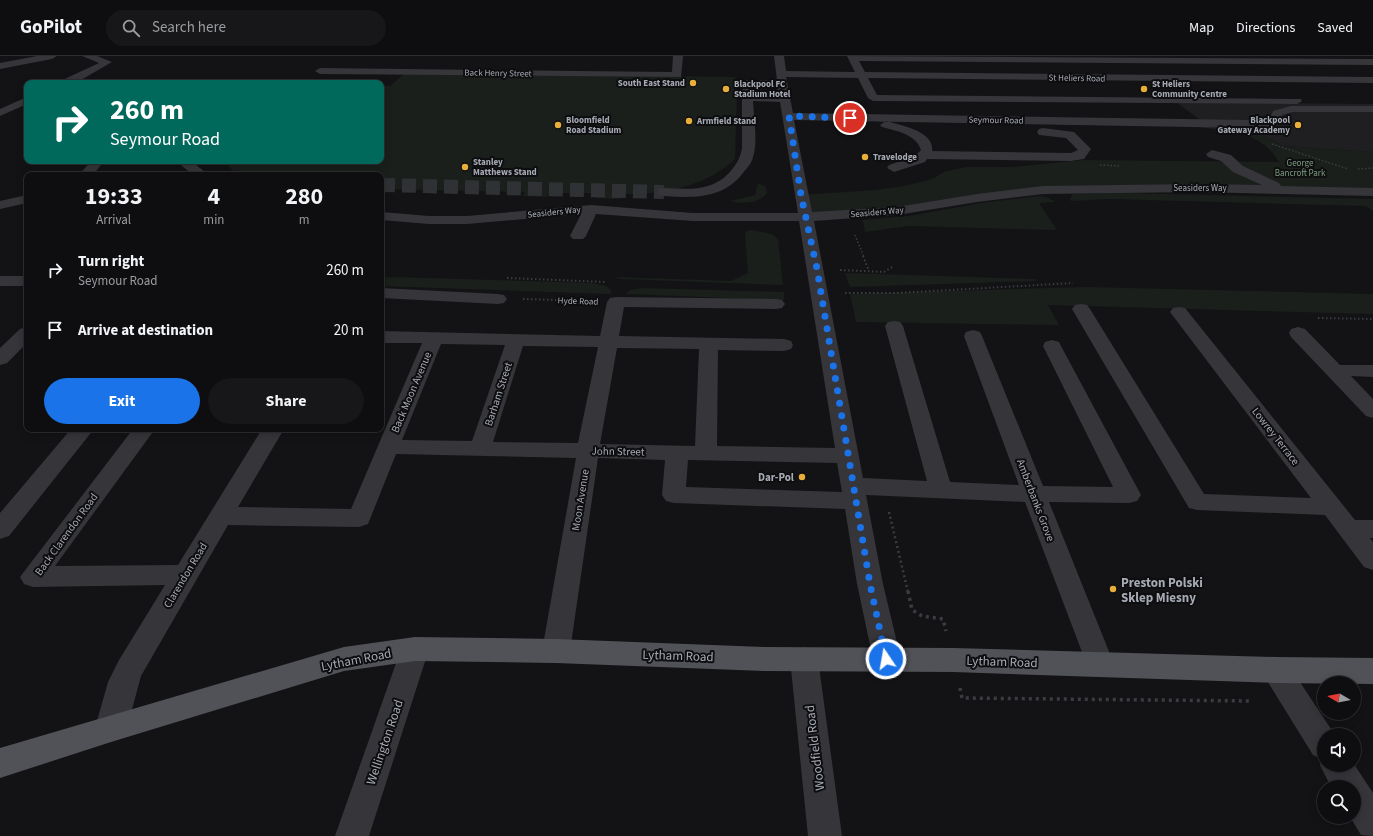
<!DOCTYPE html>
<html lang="en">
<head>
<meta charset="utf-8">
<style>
	:root { --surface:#0e0e10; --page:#171719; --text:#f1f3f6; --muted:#9b9c9f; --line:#2e2e30; --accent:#1a73e8 }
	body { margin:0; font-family:"Source Sans 3",sans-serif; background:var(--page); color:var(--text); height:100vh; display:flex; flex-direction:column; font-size:15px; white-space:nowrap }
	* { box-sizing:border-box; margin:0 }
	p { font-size:13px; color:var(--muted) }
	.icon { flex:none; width:22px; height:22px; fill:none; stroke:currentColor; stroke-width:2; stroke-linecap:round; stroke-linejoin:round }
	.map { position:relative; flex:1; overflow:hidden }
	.panel { position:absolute; left:24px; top:116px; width:360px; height:260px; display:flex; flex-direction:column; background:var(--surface); border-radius:8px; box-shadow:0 2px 10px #0003,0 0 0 1px var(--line) }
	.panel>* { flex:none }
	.top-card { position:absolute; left:24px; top:24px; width:360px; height:84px; border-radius:8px; box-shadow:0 2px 10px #0003,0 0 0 1px var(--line); background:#00695c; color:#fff; overflow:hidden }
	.needle { width:26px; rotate:280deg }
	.fabs { position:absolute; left:1317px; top:620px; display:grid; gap:8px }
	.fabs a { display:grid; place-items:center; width:44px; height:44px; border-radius:50%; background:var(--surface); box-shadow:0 2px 10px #0003,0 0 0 1px var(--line); font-size:20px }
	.pin { position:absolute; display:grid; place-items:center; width:34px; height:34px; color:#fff; margin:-17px; border:2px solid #fff; border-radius:50%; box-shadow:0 1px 4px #0007 }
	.me { position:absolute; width:44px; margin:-22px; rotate:348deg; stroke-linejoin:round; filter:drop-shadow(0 0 3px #0008) }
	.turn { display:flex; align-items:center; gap:14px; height:84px; padding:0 20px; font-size:18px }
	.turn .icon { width:52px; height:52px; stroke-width:2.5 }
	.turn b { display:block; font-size:28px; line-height:34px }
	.eta { display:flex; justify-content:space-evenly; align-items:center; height:68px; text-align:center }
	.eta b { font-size:24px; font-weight:700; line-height:28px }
	.button { display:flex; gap:8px; margin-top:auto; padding:8px 20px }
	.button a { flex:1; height:46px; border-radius:24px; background:var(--accent); color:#fff; font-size:16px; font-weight:700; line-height:46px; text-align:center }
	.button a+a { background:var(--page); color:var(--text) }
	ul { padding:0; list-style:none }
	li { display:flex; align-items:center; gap:12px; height:60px; padding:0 20px }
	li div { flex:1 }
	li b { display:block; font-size:15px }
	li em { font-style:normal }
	header { display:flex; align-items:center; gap:24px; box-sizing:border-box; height:56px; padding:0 20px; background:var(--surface); border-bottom:1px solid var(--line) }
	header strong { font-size:19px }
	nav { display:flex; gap:22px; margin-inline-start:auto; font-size:14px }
	.search { width:280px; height:36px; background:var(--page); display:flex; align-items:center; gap:10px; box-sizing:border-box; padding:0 14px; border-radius:22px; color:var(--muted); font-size:15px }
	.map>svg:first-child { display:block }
</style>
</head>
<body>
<header>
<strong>GoPilot</strong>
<div class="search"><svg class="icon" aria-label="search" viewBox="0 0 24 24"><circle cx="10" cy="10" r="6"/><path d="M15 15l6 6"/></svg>Search here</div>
<nav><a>Map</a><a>Directions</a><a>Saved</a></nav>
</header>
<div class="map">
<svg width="1373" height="780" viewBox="0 0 1373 780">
	<rect width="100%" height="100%" fill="#131315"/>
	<!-- built -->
	<path fill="#1f1f22" d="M1176,46L1373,48V96L1283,90L1258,77L1239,72L1203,66Z"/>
	<!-- green -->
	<path fill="#1a1f1b" d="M405,17L735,21L737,36L735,103C706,131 661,139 622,138L620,143L596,142L598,137H549L547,141L522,140L525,136L387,133L384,137H381V119H238L229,111L227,105H381V30H390Z
		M1203,66L1239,72L1258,77L1283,90L1373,96V136L1043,134L930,151L807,161L801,139L876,134L904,130L932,123L944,116L966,111H1014L1083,104L1279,106C1262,77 1232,74 1201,72Z
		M758,127L766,131L767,137C759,148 741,148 730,145L755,139Z
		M1120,137L1373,143V155L1366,150L1110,143L1071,145L1070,143L1073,138H1077Z
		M1040,140L1049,142L1055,146L1039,147L1057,174L908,170L865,176L863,164L909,160L981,147Z
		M751,174L772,178L778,183L783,229L620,223L615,221L731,225L748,217L745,178L747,175Z
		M845,217L1035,223L1036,225L850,231Z
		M395,221L592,227L606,230L611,234V238L381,230V222Z
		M1087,231L1373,238V258L1048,249L1059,269L856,266L850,238Z
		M642,232L784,236V244L625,238L630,234Z"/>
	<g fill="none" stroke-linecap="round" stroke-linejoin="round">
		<!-- minor-tunnel -->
		<path stroke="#303135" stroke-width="14" stroke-dasharray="14 7" stroke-linecap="butt" d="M381,129L664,136"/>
		<!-- path-far3 -->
		<path stroke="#3b3c41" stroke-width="1.5" stroke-dasharray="1.5 2" stroke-linecap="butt" d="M1272,88L1348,113
			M1100,109L1119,110
			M1358,113L1373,112
			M855,179L864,201"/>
		<!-- path-far2 -->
		<path stroke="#3b3c41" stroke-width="2" stroke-dasharray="1.5 2.5" stroke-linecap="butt" d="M863,200L869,215
			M840,214L884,216L894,210
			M507,222L606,226
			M845,237H897L1073,227
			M523,243L590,245
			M1318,262L1373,263"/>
		<!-- path-far1 -->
		<path stroke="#3b3c41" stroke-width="2.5" stroke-dasharray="2 3" stroke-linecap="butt" d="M889,456L908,536"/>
		<!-- path -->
		<path stroke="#3b3c41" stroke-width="3.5" stroke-dasharray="3 4" stroke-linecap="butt" d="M908,535L912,554L922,560L943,563L946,575
			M960,632L962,642L1251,645"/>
		<!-- minor -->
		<path fill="#35353a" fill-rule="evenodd" d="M37,0H57L52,3L0,13V7Z
			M82,0H97L112,6L81,24L72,27H56L99,7Z
			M673,0H683L681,21L320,18L315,15L320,12L672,16Z
			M774,0H784L786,15L855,16L847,0L1373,3V9L859,5L865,16L1373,21V27L868,22L877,39L1301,43L1302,45L1297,48L873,45L868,42L858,22L786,21L793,57L1249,64L1269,63L1273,55L1291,50H1373V56H1292L1282,59L1278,67L1267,71L1249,72L794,64L812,156L897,151L977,138L1043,130L1197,128L1262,129L1233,116L1221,105L1208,101L1206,98L1212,94L1231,99L1243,110L1279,127L1281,130L1373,132V140L1197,136L1043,138L977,146L897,159L814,165L863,422L927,425L885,270L888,266L894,265L900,266L903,270L950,426L1019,429L964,280L966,276L973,274L980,276L982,280L1043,430L1113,431L1043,290L1045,286L1052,284L1059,286L1061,290L1141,439L1137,445L1129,447L1049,446L1114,608L1110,617L1100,621L1090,617L1025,446L866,439L883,528L901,603L897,612L887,615L877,612L873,603L857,528L845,453L674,447L666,445L662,439L665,404L598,402L570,595L566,604L556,607L546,604L542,595L576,402L396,398L368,468L359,471L228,469L141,620L127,672L122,682L111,686L100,682L95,672L108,626L119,604L165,529L33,531L24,528L20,521L133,373H155L55,510L178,509L262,373H284L238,451L351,453L422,287H381V275L600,280L607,246L610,242L616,241L776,243L782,244L785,248L782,252L776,253L624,251L619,280L784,283L791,285L793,289L791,293L784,295L718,294L717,390L835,392L799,165H693L596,158L586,180L583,183H573L570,180L581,158L467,168H429L381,164V156L429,160H467L591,149L693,157H798L780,46L753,45C754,63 758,85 753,101C752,107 747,112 743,117C723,143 694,142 664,140L659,139L657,136L659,133L664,132C688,133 711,136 729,117C736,109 740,103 742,92V27L747,24H777ZM752,30H777L779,40L753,39ZM441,288L505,289L472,385L402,384ZM523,290L598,291L578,387L493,386ZM617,292L699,293L695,390L600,388ZM688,404L837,407L842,436L686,431Z
			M27,41V48L0,60V53Z
			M886,65C900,69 935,75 932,95L1071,97L1078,94L1066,82L1039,79L1037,76L1039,73L1043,72L1074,76L1091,93L1084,103L1071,105L927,103L925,106L894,116L887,112L889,109L915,100L921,94C916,78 896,75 882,71L880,69Z
			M91,105H104L93,119H79Z
			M176,105H191L209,119H193Z
			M27,139V147L0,153V145Z
			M0,220H27V230H0Z
			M381,232L498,238L504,239L507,243L504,247L498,248L381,242Z
			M1081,248L1087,249L1090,253L1204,438L1311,442L1170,256L1173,252L1179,251L1185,252L1355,464H1373V482H1370L1373,486V514L1364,511L1325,459L1197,454L1189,452L1072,253L1075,249Z
			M27,271V287L7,307L0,309V292L20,273Z
			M1298,271L1305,273L1340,309H1373V321L1351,320L1373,343V362L1366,360L1291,281L1289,277L1291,273Z
			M71,373H94L9,480L0,483V457Z
			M415,581L425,584L429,593L369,780H335L401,593L405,584Z
			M804,591L814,594L818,603L842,780H808L790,603L794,594Z
			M1276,601L1286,605L1335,679H1324V709L1354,708L1373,737V780L1361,779L1350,761H1354V731H1331L1320,709L1322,703L1313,699L1266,623L1261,614L1266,605Z"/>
		<!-- major -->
		<path fill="#515258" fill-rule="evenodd" d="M415,581L556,583L764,591L953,592L1276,601L1373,602V628L1276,627L953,616L764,615L556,607L415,605L344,615L111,686L0,722V692L344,591Z"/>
	</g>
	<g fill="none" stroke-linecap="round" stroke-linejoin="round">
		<!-- route -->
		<path stroke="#1a73e8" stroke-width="7" stroke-dasharray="0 12.6" d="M850,62L789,60L801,139L817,213L870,528L886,603"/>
	</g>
	<!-- markers -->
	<g fill="#e7af39" stroke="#0e0e10" stroke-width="1.5">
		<circle cx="693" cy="27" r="4"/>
		<circle cx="726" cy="33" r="4"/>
		<circle cx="1144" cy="33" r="4"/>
		<circle cx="689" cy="65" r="4"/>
		<circle cx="558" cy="69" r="4"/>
		<circle cx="1298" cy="69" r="4"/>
		<circle cx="865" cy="101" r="4"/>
		<circle cx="465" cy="111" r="4"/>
		<circle cx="802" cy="421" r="4"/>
		<circle cx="1113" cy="533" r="4"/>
	</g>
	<g text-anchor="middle" stroke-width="4" stroke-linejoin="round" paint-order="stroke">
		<!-- far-street labels -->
		<g font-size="9" fill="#a6aab4" stroke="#0e0e10">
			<text transform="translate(498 17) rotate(1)" y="3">Back Henry Street</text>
			<text transform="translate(1077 22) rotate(1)" y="3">St Heliers Road</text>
			<text transform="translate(996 64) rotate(1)" y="3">Seymour Road</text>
			<text x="1200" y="135">Seasiders Way</text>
			<text transform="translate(554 156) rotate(-6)" y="3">Seasiders Way</text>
			<text transform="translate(877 156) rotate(-5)" y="3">Seasiders Way</text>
			<text transform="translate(578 245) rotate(2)" y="3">Hyde Road</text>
		</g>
		<!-- far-poi labels -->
		<g font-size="9" font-weight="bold" fill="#a6aab4" stroke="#0e0e10" text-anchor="start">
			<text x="685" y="30" text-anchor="end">South East Stand</text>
			<text x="734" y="31">Blackpool FC<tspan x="734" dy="10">Stadium Hotel</tspan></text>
			<text x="1152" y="31">St Heliers<tspan x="1152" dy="10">Community Centre</tspan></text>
			<text x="566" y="67">Bloomfield<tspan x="566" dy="10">Road Stadium</tspan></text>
			<text x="1290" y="67" text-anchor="end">Blackpool<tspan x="1290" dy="10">Gateway Academy</tspan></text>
			<text x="697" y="68">Armfield Stand</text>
			<text x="873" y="104">Travelodge</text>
			<text x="473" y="109">Stanley<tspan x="473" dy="10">Matthews Stand</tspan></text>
		</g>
		<!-- far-park labels -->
		<g font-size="9" fill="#7e9e80" stroke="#0e0e10">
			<text x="1300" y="110">George<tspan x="1300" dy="10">Bancroft Park</tspan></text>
		</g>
		<!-- street labels -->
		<g font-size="11" fill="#a6aab4" stroke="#0e0e10">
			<text transform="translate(411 336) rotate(-67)" y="4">Back Moon Avenue</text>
			<text transform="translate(498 338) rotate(-72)" y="4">Barham Street</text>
			<text transform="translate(1276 380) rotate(52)" y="4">Lowrey Terrace</text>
			<text transform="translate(618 395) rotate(1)" y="4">John Street</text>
			<text transform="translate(580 444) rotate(-81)" y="4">Moon Avenue</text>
			<text transform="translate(1036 444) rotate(69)" y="4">Amberbanks Grove</text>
			<text transform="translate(66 478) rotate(-54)" y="4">Back Clarendon Road</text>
			<text transform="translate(185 519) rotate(-59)" y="4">Clarendon Road</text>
		</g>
		<!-- poi labels -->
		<g font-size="11" font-weight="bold" fill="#a6aab4" stroke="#0e0e10" text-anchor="end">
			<text x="794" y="425">Dar-Pol</text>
		</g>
		<!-- near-poi labels -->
		<g font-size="13" font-weight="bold" fill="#a6aab4" stroke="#0e0e10" text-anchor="start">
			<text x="1121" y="531">Preston Polski<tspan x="1121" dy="15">Sklep Miesny</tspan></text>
		</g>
		<!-- near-street labels -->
		<g font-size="13" fill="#a6aab4" stroke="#0e0e10">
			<text transform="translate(678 599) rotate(2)" y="5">Lytham Road</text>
			<text transform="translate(356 603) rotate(-11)" y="5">Lytham Road</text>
			<text transform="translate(1002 605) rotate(2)" y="5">Lytham Road</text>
			<text transform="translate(384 686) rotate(-71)" y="5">Wellington Road</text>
			<text transform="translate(814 692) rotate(-97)" y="5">Woodfield Road</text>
		</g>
	</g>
</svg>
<div class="fabs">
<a><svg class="needle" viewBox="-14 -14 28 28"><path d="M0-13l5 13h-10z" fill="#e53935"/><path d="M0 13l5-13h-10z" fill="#9b9c9f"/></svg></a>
<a><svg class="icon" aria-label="sound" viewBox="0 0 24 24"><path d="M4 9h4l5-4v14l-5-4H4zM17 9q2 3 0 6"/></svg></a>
<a><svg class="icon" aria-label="search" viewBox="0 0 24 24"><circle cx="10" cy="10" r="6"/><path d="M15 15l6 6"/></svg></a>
</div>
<div class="pin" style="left:850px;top:62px;background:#d93025"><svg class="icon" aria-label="arrive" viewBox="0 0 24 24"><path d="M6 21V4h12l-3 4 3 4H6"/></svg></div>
<svg class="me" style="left:886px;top:603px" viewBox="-20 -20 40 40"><circle r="17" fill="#1a73e8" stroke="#fff" stroke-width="3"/><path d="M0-11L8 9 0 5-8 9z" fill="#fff"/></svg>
<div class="top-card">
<div class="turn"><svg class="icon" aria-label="right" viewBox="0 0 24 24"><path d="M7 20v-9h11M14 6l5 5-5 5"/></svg><div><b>260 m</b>Seymour Road</div></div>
</div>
<section class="panel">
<div class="eta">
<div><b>19:33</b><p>Arrival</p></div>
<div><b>4</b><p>min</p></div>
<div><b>280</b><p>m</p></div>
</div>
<ul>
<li><svg class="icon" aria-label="right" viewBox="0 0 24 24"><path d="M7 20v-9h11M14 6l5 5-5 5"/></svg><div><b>Turn right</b><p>Seymour Road</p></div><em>260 m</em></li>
<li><svg class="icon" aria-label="arrive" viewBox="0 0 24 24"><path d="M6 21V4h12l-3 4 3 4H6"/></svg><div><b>Arrive at destination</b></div><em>20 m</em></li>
</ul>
<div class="button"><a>Exit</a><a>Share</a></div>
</section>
</div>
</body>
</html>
